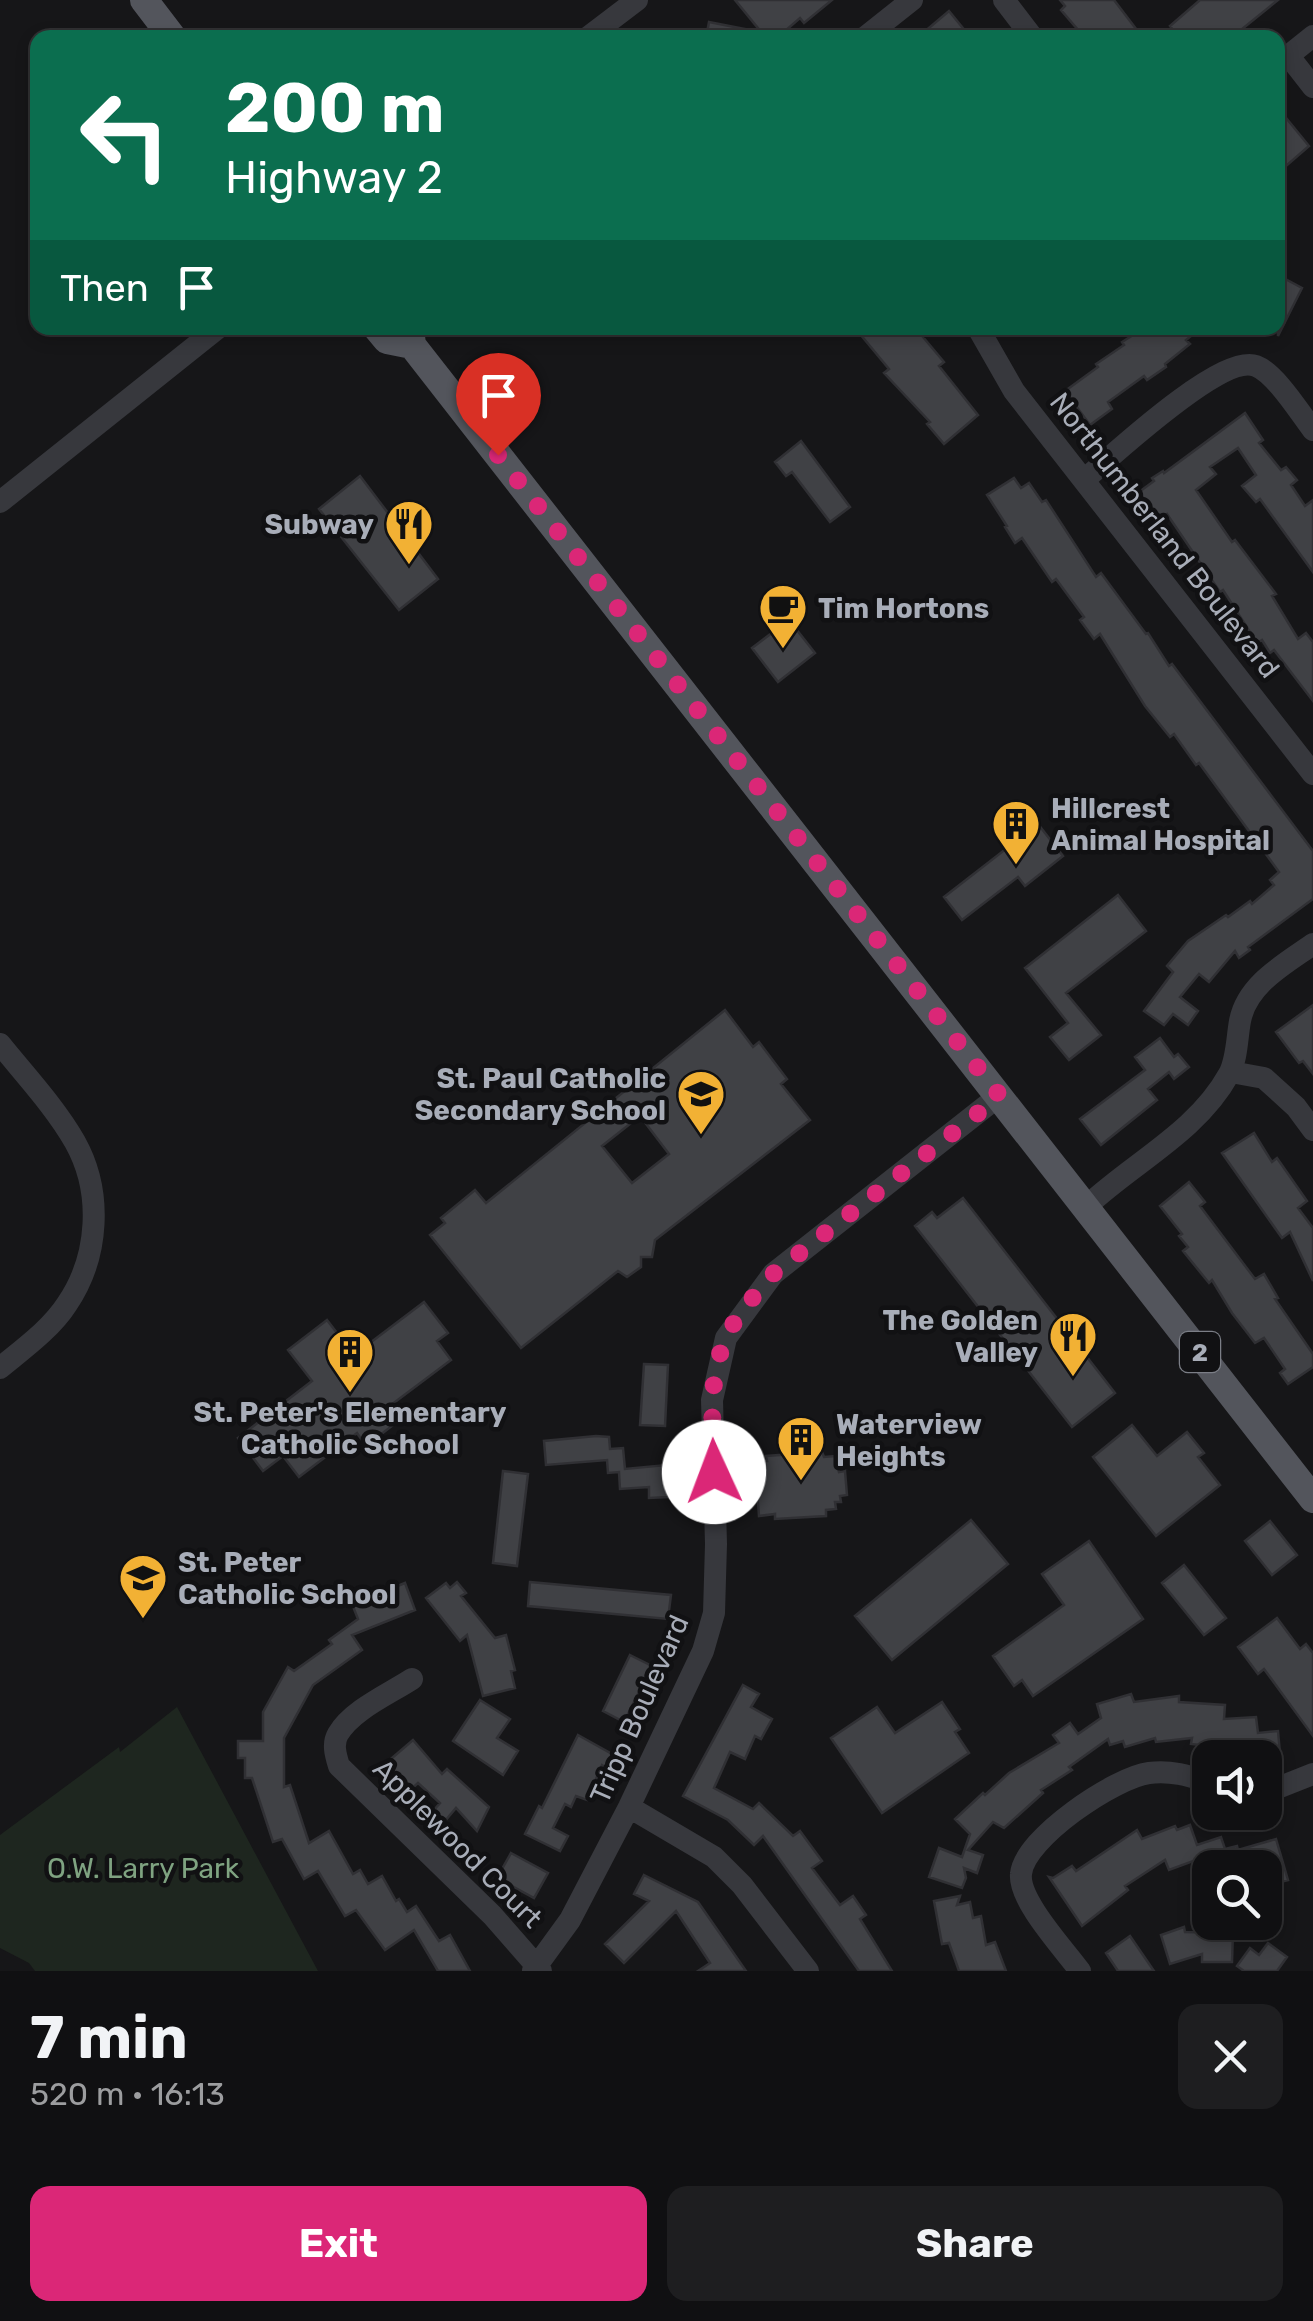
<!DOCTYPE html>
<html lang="en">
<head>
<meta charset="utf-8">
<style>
	:root { --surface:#101012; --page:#1e1e20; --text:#f1f3f6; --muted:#9c9d9f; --line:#303032; --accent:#db2777 }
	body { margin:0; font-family:Rubik,sans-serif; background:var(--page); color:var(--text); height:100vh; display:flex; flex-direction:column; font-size:38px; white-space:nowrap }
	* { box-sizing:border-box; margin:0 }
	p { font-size:32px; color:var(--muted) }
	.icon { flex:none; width:55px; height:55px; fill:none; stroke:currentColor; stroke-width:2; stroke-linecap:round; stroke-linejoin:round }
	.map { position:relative; height:1971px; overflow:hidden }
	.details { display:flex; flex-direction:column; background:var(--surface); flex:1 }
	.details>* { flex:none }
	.hud { position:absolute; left:30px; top:30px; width:1255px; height:305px; border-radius:20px; box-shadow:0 5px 15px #0003,0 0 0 2px var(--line); background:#0b6e4f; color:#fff; overflow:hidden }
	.buttons { position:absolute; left:1192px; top:1740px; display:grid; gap:20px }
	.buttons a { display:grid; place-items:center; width:90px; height:90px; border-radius:20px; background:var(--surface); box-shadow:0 5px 15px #0003,0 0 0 2px var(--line); font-size:50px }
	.pin { position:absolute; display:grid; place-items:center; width:85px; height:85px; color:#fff; margin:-102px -42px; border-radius:50% 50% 50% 0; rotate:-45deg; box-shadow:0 0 10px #0007 }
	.pin .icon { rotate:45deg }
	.me { position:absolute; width:110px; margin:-55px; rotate:358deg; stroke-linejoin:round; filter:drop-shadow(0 0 8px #0008) }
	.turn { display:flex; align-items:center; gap:35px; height:210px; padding:0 30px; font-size:45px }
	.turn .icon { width:130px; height:130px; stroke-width:2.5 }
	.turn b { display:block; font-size:70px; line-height:85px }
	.then { display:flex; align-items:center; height:95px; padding:0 30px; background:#0003; gap:20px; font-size:38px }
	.round { display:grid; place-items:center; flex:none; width:105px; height:105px; border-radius:20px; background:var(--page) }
	.head { display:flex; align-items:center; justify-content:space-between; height:170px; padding:0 30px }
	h1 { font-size:60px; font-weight:700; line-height:75px }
	.primary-button { display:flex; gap:20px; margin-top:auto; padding:20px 30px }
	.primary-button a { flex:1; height:115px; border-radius:20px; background:var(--accent); color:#fff; font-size:40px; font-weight:700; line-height:115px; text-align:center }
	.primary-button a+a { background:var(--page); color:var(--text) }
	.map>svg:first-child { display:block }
</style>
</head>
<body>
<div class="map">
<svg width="1313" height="1971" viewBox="0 0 1313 1971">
	<rect width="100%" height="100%" fill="#161618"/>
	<!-- green -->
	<path fill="#1e261f" d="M177,1707L318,1971H35L29,1963L0,1948V1835L119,1747L120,1752Z"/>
	<!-- building -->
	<path fill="#404145" stroke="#303034" stroke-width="2.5" fill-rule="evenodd" d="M735,0H832L804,23L800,18L777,38H766Z
		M1060,0H1114L1143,38H1085L1061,10L1065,6Z
		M1200,0H1278L1231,38H1179L1170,26Z
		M949,11L971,38H917Z
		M709,22L755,31L754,38H706Z
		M1278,108L1309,146L1286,166L1278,156Z
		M1278,275L1302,288L1278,336Z
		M855,328H934L923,337L944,362L939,366L978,415L944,444L927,424L930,422L884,373L889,369Z
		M1144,328H1201L1186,340L1190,344L1165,364L1166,367L1147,380L1144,376L1108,402L1112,409L1090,425L1065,391L1098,367L1096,364L1124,345L1122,342Z
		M1245,413L1263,440L1259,443L1281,470L1286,467L1297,480L1291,485L1305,506L1313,500V572L1260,499L1256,502L1242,486L1256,475L1238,448L1210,467L1216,474L1196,490L1232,542L1235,540L1276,594L1272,596L1298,639L1306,633L1313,642V701L1274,650L1270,653L1262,640L1257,643L1223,590L1220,592L1167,514L1159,520L1139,492L1154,481L1152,478L1163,471L1164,473Z
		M801,441L850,507L830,522L792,472L786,476L775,462Z
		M360,476L438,579L399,610L319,509Z
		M1014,478L1021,488L1029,483L1042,502L1046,500L1096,577L1101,573L1146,634L1148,633L1169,666L1172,664L1313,851V899L1248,947L1250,950L1239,958L1235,951L1209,982L1199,974L1180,997L1198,1011L1188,1025L1173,1014L1164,1025L1144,1011L1173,972L1167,966L1188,941L1226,915L1228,917L1250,901L1252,904L1274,885L1270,880L1279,872L1199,763L1196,765L1174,734L1170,737L1145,706L1100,634L1094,639L1080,620L1084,617L1056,579L1052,582L1022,538L1015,543L1005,527L1007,526L987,495Z
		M789,620L815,653L778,682L752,648Z
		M1038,824L1063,856L1025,886L1018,877L962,920L944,897Z
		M1118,895L1146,931L1066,993L1101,1035L1069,1060L1050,1037L1068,1023L1025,968Z
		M1313,1005V1074L1303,1061L1299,1063L1276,1032Z
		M725,1010L753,1047L759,1042L787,1079L781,1084L810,1120L655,1240L652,1257H641V1267L627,1277L618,1271L521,1348L430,1235L445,1223L441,1218L475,1190L486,1203ZM640,1116L669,1154L632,1183L602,1146Z
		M1160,1038L1174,1057L1178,1054L1189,1067L1174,1079L1169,1072L1148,1089L1157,1100L1101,1145L1080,1119L1145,1070L1135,1057Z
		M1254,1133L1272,1162L1277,1158L1307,1201L1298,1208L1313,1228V1281L1290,1232L1282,1238L1222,1153Z
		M1189,1182L1205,1202L1200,1206L1255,1279L1264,1274L1278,1298L1275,1299L1313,1354V1367L1288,1384L1280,1373L1285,1369L1264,1338L1255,1343L1232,1313L1212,1280L1209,1283L1183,1251L1188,1247L1179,1236L1182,1234L1160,1206Z
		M963,1198L1115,1393L1072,1427L915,1226L932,1212L937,1218Z
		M424,1302L448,1333L437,1341L451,1360L387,1408L397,1422L366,1446L357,1433L299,1477L283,1456L263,1471L238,1438L312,1381L288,1350L327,1320L354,1355Z
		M644,1364L668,1365L665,1426L640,1425Z
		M1132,1425L1157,1456L1187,1432L1204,1453L1198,1457L1220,1485L1156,1536L1093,1457Z
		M596,1436L609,1437L610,1449L623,1448L625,1469L666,1465L669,1497L649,1498V1487L620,1489L619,1472L608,1473L607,1460L546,1465L544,1441Z
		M822,1452L824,1457L835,1456L839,1472L845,1471L847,1495L840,1496L841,1502H835L836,1509L826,1510V1516L775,1519V1514L759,1516L755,1461H767L766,1456Z
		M503,1471L528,1474L517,1566L493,1563Z
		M971,1520L1008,1564L892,1660L855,1616Z
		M1270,1521L1297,1555L1272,1575L1245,1541Z
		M1089,1541L1143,1619L1033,1696L1022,1680L1014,1686L993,1656L1064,1605L1042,1574Z
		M1184,1565L1226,1618L1204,1635L1162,1583Z
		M457,1582L466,1593L461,1596L495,1638L506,1635L515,1670L511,1671L515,1688L483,1696L467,1635L460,1641L426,1598L446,1583L450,1588Z
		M530,1582L671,1595L668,1619L528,1606Z
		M405,1583L415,1610L352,1635L362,1650L313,1685L284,1738V1787L290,1785L309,1843L329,1831L353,1874L360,1870L368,1884L382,1876L396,1901L399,1899L407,1912L416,1906L439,1941L450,1935L470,1971H438L414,1930L385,1950L356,1910L345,1916L318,1871L304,1879L282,1839L273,1842L252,1778H245V1758H238V1741H263V1712L288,1667L294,1671L332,1644L329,1640L358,1619L352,1604Z
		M1277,1618L1300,1649L1306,1644L1313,1653V1736L1264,1669L1258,1674L1238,1647Z
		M630,1655L652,1666L624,1722L603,1711Z
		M743,1685L759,1694L751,1707L772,1719L761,1739L755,1736L745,1759L730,1752L714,1788L753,1809L759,1803L793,1836L800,1831L822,1861L812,1868L840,1905L853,1896L866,1915L860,1919L892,1971H859L763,1836L754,1845L728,1820L683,1796Z
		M1131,1694L1134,1702L1179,1696V1702L1225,1705L1224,1719L1256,1717L1258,1733L1278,1731L1280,1753L1237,1757L1236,1749L1191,1744L1192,1738L1156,1742L1155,1738L1125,1747L1123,1741L1110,1745L1108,1739L1069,1767L1072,1770L1041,1790L1043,1793L1004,1828L993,1822L968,1850L983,1855L977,1873L964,1868L966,1878L962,1888L929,1877L939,1848L962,1857L970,1834L955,1819L983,1793L985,1795L1009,1773L1059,1743L1053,1735L1070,1723L1078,1734L1101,1718L1097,1704Z
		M480,1700L510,1719L497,1738L518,1751L503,1775L453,1741Z
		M942,1702L960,1729L955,1732L969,1753L882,1813L831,1738L877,1707L895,1733Z
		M578,1735L612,1754L605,1767L602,1765L587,1800L576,1796L571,1807L565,1804L553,1828L568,1836L560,1851L525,1834L539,1806L542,1808Z
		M413,1740L442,1774L447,1769L489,1807L477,1831L456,1808L445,1821L433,1811L440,1803L418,1783L408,1792L385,1764Z
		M1190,1825L1197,1845L1221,1837L1225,1849L1237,1846L1238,1850L1276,1839L1288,1880L1265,1886V1868H1208L1204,1857L1169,1870L1165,1860L1125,1886L1128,1890L1082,1926L1049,1877L1053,1878L1072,1866L1076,1871L1137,1830L1142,1839L1175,1826L1177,1830Z
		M511,1853L548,1873L534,1898L497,1878Z
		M644,1875L698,1902L746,1971H698L710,1963L676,1911L624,1963L605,1944L649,1901L634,1894Z
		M960,1896L957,1905L970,1902L973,1918L981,1916L986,1945L995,1942L1006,1971H959L949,1943L942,1944L934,1901Z
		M1184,1927L1185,1932L1233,1933L1232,1962H1202V1954L1170,1964L1161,1935Z
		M1130,1936L1154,1971H1118L1106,1953Z
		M1268,1943L1287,1957L1277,1971H1244L1237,1966L1250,1948L1259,1955Z"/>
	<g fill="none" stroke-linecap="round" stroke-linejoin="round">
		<!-- minor -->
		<path stroke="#37383d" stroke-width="22" d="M1004,0L1033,38
			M587,38L637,0
			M864,38L912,0
			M1288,55L1313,87
			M1278,64L1313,36
			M978,328L1014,391L1313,774
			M1084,480C1113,455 1222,353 1256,366C1275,373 1300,413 1313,430
			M0,502L218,328
			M0,1044C25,1075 55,1107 75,1142C103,1192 99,1257 67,1304C51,1329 23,1349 0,1368
			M1231,1072L1264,1078L1296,1107L1313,1130
			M1087,1206C1134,1162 1197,1132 1229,1074C1237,1060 1237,1037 1240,1021C1247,984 1285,964 1313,944
			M412,1679C389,1694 352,1710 338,1734C332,1744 336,1756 339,1766L492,1915L541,1971
			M1265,1793L1313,1774
			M629,1807L714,1857L742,1885L808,1971
			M533,1971L570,1920L629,1807L703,1651L714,1613L716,1544L712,1400L726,1338L773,1274L1000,1095
			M1080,1971C1064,1949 1018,1900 1021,1874C1024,1838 1116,1777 1149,1773C1171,1770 1190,1776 1210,1782"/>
		<!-- major -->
		<path stroke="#53555c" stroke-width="28" d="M144,0L173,38
			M377,328L387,340L412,345
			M410,328L412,345L1313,1499"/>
	</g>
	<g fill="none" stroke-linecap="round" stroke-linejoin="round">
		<!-- route -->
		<path stroke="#db2777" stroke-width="18" stroke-dasharray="0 32.4" d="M498,455L1000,1096L773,1274C756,1294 736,1315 726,1338C707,1380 713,1428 714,1472"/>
	</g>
	<!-- icons -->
	<defs>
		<g id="restaurant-pin" transform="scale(2.5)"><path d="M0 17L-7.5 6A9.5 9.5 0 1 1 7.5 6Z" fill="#f2b134" stroke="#111113"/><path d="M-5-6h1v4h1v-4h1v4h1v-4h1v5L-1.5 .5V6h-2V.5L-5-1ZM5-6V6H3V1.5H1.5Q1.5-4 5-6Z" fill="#111"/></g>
		<g id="cafe-pin" transform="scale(2.5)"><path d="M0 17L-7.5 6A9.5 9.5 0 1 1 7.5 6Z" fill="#f2b134" stroke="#111113"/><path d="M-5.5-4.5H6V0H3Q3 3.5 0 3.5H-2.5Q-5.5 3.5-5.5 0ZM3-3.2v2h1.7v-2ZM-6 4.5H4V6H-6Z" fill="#111"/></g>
		<g id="building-pin" transform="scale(2.5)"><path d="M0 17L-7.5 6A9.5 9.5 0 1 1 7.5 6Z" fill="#f2b134" stroke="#111113"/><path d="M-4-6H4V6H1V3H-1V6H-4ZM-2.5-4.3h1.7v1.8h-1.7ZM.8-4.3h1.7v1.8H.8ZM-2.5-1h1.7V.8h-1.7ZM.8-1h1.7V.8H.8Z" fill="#111"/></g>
		<g id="school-pin" transform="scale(2.5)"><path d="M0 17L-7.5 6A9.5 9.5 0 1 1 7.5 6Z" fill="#f2b134" stroke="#111113"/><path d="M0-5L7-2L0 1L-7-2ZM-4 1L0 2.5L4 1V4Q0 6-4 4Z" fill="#111"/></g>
	</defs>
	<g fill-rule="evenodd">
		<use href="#restaurant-pin" x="409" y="524"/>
		<use href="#cafe-pin" x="783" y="608"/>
		<use href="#building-pin" x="1016" y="824"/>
		<use href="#school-pin" x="701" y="1094"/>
		<use href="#restaurant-pin" x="1073" y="1336"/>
		<use href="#building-pin" x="350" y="1352"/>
		<use href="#building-pin" x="801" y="1440"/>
		<use href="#school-pin" x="143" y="1578"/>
	</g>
	<g text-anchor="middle" stroke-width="9" stroke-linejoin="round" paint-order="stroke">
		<!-- shield labels -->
		<rect fill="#111113" stroke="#7b7e86" stroke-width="2.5" x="1180" y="1332" width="40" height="40" rx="8"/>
		<g font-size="25" font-weight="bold" fill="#a8adb8">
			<text x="1200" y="1361">2</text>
		</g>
		<!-- poi labels -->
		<g font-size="28" font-weight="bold" fill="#a8adb8" stroke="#111113" text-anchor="start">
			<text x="374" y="534" text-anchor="end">Subway</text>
			<text x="818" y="618">Tim Hortons</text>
			<text x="1051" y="818">Hillcrest<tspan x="1051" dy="32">Animal Hospital</tspan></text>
			<text x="666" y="1088" text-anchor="end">St. Paul Catholic<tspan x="666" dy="32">Secondary School</tspan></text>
			<text x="1038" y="1330" text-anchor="end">The Golden<tspan x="1038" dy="32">Valley</tspan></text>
			<text x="350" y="1422" text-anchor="middle">St. Peter's Elementary<tspan x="350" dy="32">Catholic School</tspan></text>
			<text x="836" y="1434">Waterview<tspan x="836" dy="32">Heights</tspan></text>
			<text x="178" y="1572">St. Peter<tspan x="178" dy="32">Catholic School</tspan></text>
		</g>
		<!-- street labels -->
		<g font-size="28" fill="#a8adb8" stroke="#111113">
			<text transform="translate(1165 535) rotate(52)" y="10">Northumberland Boulevard</text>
			<text transform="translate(639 1709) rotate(-66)" y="10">Tripp Boulevard</text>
			<text transform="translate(458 1843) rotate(45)" y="10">Applewood Court</text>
		</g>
		<!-- park labels -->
		<g font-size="28" fill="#7fa381" stroke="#111113">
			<text x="143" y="1878">O.W. Larry Park</text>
		</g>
	</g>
</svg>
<div class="buttons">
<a><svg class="icon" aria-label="sound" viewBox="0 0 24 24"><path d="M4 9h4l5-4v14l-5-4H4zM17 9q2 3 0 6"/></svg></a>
<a><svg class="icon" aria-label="search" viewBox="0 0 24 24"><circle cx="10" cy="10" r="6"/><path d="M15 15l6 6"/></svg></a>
</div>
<div class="pin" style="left:498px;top:455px;background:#d93025"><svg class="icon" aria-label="arrive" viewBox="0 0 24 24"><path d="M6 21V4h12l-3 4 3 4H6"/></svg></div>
<svg class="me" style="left:714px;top:1472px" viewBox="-20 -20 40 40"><circle r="19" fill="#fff"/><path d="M0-13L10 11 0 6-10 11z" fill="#db2777"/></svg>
<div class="hud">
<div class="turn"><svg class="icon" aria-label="left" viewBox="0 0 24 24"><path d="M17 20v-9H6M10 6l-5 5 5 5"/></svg><div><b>200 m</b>Highway 2</div></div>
<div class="then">Then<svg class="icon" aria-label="arrive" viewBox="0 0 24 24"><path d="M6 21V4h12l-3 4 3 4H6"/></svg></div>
</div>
</div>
<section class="details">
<div class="head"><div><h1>7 min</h1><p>520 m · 16:13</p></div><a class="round"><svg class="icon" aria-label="close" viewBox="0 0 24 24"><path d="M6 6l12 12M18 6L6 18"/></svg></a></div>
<div class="primary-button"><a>Exit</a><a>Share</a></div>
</section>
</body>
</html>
